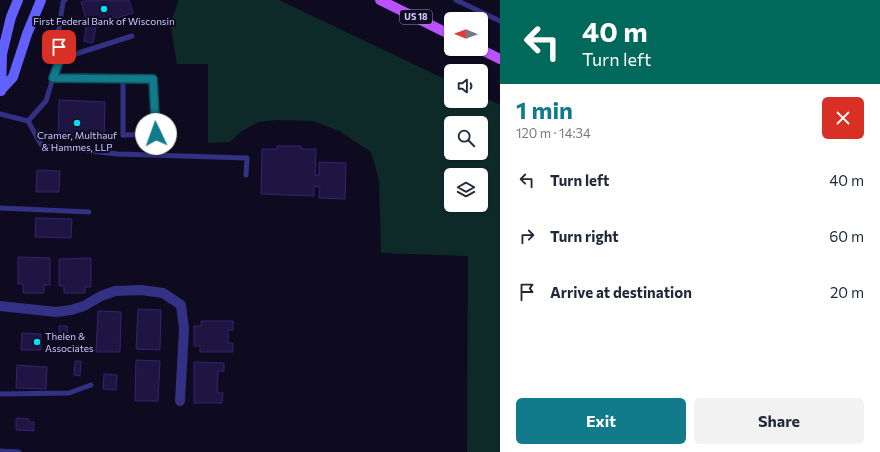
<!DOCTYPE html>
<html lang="en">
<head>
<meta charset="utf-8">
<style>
	:root { --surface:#fff; --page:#f2f2f3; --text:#1f2937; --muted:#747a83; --accent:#117b8c }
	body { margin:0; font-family:Commissioner,sans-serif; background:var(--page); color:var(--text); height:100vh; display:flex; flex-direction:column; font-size:15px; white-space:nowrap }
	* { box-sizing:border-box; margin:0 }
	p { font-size:13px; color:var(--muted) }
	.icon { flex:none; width:22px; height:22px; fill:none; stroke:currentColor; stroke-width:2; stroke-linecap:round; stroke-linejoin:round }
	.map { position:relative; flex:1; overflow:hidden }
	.side { display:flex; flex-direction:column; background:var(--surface); width:380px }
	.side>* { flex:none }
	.hud { background:#00695c; color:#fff; overflow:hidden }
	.needle { width:26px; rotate:271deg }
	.controls { position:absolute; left:444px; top:12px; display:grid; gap:8px }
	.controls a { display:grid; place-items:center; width:44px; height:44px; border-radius:6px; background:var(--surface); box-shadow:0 1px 3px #0004; font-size:20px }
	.pin { position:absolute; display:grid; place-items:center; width:34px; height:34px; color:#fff; margin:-17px; border-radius:8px; box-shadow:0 2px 6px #0006 }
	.me { position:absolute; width:44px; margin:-22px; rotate:357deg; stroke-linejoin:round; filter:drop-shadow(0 0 3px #0008) }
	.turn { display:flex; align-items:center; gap:14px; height:84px; padding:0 16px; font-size:18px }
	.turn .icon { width:52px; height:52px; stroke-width:2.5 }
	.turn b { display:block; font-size:28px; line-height:34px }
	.round { display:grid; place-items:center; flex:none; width:42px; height:42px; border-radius:6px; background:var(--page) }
	.head { display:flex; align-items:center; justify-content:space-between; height:68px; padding:0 16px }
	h1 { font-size:24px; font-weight:700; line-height:30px; color:var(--accent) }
	.button { display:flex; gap:8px; margin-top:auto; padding:8px 16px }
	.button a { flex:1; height:46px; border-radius:6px; background:var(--accent); color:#fff; font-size:16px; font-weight:700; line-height:46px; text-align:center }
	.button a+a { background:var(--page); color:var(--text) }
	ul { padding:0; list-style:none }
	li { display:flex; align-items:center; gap:12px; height:56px; padding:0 16px }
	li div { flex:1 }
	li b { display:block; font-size:15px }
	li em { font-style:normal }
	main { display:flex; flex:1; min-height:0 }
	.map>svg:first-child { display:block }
</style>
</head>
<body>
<main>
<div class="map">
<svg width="500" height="452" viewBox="0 0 500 452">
	<rect width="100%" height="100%" fill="#0e0b20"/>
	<!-- green -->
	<path fill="#0d2a29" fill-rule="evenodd" d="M179,0H279L451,82V101H481V96L500,105V452H467L468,256L381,253L379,180L371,152L339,131L313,121L276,120L258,122L242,131L230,142L208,143V64H177L170,23ZM451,123H481V153H451ZM451,175H481V205H451Z"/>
	<!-- building -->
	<path fill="#1e1542" stroke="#332570" d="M88,0H129L133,13L107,21L106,19L97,22L93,43L84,41L87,22L81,2Z
		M59,100L105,102L104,140L58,139Z
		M277,146H301V149H316L315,175H319V162L346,163L345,199L319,198L320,187L314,186V196L261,194L262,149H277Z
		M37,170L60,171L59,192H36Z
		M36,218L72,219L71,238L35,237Z
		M18,257L50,258V285H44V293H23V284H18Z
		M91,258V287H85V293H64V286H59V259Z
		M138,309L161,310L160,350L136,349Z
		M98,311L121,312L120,352H96Z
		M201,321H233V330H228V343H233V352H200V346H194V326H201Z
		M59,326H67L68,339H60Z
		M22,333L41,334V350H21Z
		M136,360L160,361L158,401H135Z
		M75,361H81L80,376L74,375Z
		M194,362L224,363V371H218L217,393H223L222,403H194Z
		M17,365L47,367L46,389L16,388Z
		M104,374L117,375L116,390L103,389Z
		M16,418L29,419V422H34V431L16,430Z"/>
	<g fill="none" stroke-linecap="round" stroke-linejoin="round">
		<!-- lane -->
		<path stroke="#333183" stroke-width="5" d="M456,0L500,21
			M60,59L58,35L63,2L65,0
			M53,78L60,59L132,36
			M0,114L28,121L42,146L118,154L247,158L246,175
			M28,121L46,101L53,78L123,79V135L156,134L153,79H123
			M0,208L89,212
			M0,394L69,393L91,385
			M0,451L19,452"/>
		<!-- street -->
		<path stroke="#333183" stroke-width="10" d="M0,306L56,312L71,310L84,306L101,296L115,291L141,290L163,293L181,305L184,329L180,401"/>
		<!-- secondary -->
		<path stroke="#6260ff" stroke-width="10" d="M1,90L13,77L27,34L41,0
			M1,91L2,54L11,17L18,0"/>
		<!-- primary -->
		<path stroke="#bb50ff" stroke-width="10" d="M380,0L451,35
			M480,49L500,59"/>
	</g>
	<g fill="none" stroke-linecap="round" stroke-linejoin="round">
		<!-- route casing -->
		<g stroke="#0b505b" stroke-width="10">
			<path id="route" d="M59,47L60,59L53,78L153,79L156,134"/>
		</g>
		<!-- route -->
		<use href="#route" stroke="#117b8c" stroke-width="7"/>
	</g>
	<!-- markers -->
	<g fill="#00dff4" stroke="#0e0b20" stroke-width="1.5">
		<circle cx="104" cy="9" r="4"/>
		<circle cx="77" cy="123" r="4"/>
		<circle cx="37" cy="342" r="4"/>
	</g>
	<g text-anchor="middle" stroke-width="4" stroke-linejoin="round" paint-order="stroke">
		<!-- shield labels -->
		<rect fill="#0e0b20" stroke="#9590bc" stroke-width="1" x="400" y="10" width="32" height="14" rx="3"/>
		<g font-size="9" font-weight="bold" fill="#cfc9ff">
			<text x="416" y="20">US 18</text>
		</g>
		<!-- poi labels -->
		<g font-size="10" fill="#cfc9ff" stroke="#0e0b20">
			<text x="104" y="25">First Federal Bank of Wisconsin</text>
			<text x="77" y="139">Cramer, Multhauf<tspan x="77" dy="12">&amp; Hammes, LLP</tspan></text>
			<text x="45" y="340" text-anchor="start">Thelen &amp;<tspan x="45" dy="12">Associates</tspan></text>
		</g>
	</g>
</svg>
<div class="controls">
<a><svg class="needle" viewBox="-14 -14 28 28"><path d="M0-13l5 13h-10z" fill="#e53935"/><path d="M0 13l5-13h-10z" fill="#747a83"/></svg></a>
<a><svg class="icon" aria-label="sound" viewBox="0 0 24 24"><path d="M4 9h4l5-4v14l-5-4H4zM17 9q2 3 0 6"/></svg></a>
<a><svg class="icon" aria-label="search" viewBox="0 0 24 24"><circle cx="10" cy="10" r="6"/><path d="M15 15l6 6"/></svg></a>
<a><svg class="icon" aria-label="layers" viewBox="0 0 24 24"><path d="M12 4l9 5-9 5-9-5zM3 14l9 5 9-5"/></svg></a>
</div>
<div class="pin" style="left:59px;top:47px;background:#d93025"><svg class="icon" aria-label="arrive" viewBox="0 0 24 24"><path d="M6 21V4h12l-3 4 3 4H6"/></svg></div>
<svg class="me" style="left:156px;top:134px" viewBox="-20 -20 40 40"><circle r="19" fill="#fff"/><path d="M0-13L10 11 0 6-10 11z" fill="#117b8c"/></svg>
</div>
<section class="side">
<div class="hud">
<div class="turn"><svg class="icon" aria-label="left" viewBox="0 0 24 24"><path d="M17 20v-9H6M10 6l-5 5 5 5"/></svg><div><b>40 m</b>Turn left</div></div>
</div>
<div class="head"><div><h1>1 min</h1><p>120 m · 14:34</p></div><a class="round" style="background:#d93025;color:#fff"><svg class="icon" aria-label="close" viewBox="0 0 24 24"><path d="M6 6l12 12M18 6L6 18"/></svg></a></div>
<ul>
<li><svg class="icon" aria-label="left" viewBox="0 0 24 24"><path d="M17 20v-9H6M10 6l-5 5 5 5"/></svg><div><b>Turn left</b></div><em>40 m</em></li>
<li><svg class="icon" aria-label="right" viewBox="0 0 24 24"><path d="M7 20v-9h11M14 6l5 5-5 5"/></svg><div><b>Turn right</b></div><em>60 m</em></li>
<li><svg class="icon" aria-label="arrive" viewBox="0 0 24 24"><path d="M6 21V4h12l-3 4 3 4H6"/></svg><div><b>Arrive at destination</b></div><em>20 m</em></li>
</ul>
<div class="button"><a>Exit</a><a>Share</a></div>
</section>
</main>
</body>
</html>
